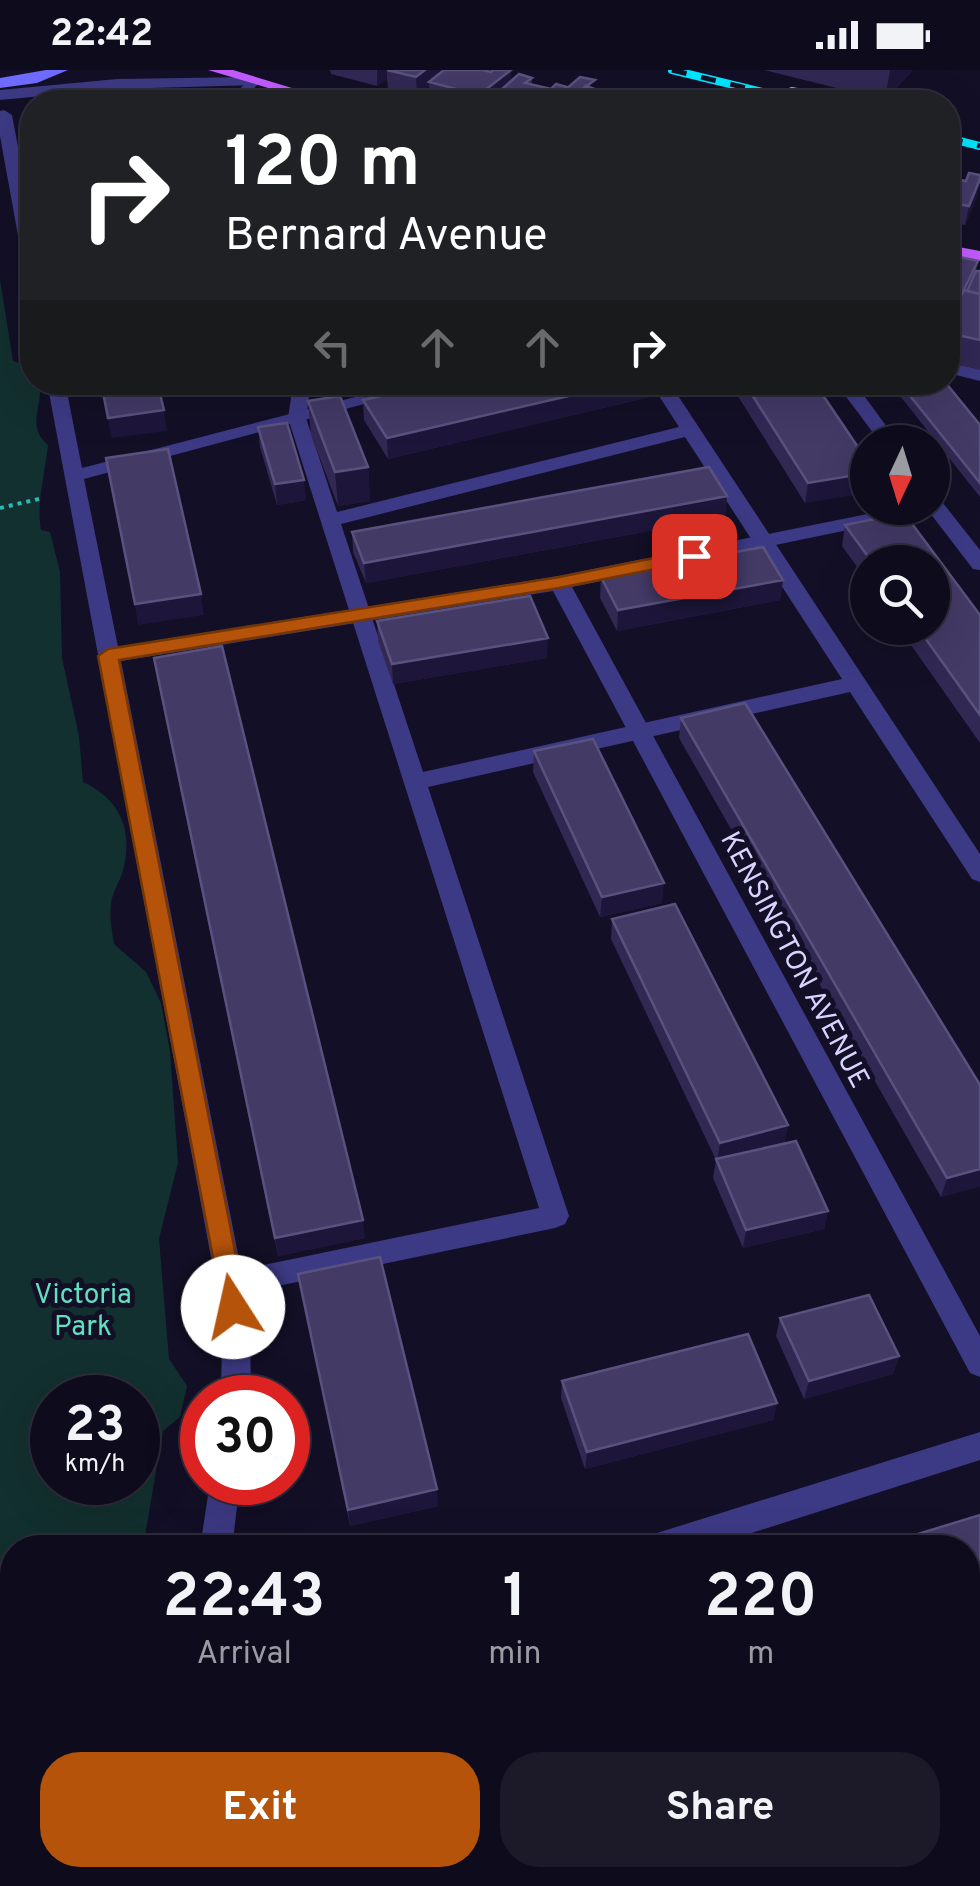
<!DOCTYPE html>
<html lang="en">
<head>
<meta charset="utf-8">
<style>
	:root { --surface:#0e0b1c; --page:#1c1929; --text:#f1f3f6; --muted:#9b9ba3; --line:#2e2b3b; --accent:#b45309 }
	body { margin:0; font-family:Overpass,sans-serif; background:var(--page); color:var(--text); height:100vh; display:flex; flex-direction:column; font-size:38px; white-space:nowrap }
	* { box-sizing:border-box; margin:0 }
	p { font-size:32px; color:var(--muted) }
	.icon { flex:none; width:55px; height:55px; fill:none; stroke:currentColor; stroke-width:2; stroke-linecap:round; stroke-linejoin:round }
	.map { position:relative; flex:1; overflow:hidden }
	.panel { position:absolute; left:0px; top:1465px; width:980px; height:352px; display:flex; flex-direction:column; background:var(--surface); border-radius:40px 40px 0 0; box-shadow:0 10px 40px #0002,0 0 0 2px var(--line) }
	.panel>* { flex:none }
	.banner { position:absolute; left:20px; top:20px; width:940px; height:305px; border-radius:40px; box-shadow:0 10px 40px #0002,0 0 0 2px var(--line); background:#202124; color:#fff; overflow:hidden }
	.needle { width:65px; rotate:184deg }
	.tools { position:absolute; left:850px; top:355px; display:grid; gap:20px }
	.tools a { display:grid; place-items:center; width:100px; height:100px; border-radius:50%; background:var(--surface); box-shadow:0 10px 40px #0002,0 0 0 2px var(--line); font-size:50px }
	.speed { position:absolute; left:30px; top:1305px; display:flex; gap:20px; font-size:50px; font-weight:700; text-align:center }
	.speed>* { display:grid; place-content:center; width:130px; height:130px; border-radius:50%; background:var(--surface); box-shadow:0 10px 40px #0002,0 0 0 2px var(--line); line-height:1 }
	.speed small { font-size:25px; font-weight:400 }
	.speed .limit { border:15px solid #d22; background:#fff; color:#111 }
	.pin { position:absolute; display:grid; place-items:center; width:85px; height:85px; color:#fff; margin:-42px; border-radius:20px; box-shadow:0 5px 15px #0006 }
	.me { position:absolute; width:110px; margin:-55px; rotate:350deg; stroke-linejoin:round; filter:drop-shadow(0 0 8px #0008) }
	.turn { display:flex; align-items:center; gap:35px; height:210px; padding:0 40px; font-size:45px }
	.turn .icon { width:130px; height:130px; stroke-width:2.5 }
	.turn b { display:block; font-size:70px; line-height:85px }
	.lanes { display:flex; align-items:center; height:95px; padding:0 40px; background:#0003; justify-content:center; gap:50px; direction:ltr }
	.lanes .off { opacity:.35 }
	.eta { display:flex; justify-content:space-evenly; align-items:center; height:170px; text-align:center }
	.eta b { font-size:60px; font-weight:700; line-height:70px }
	.action { display:flex; gap:20px; margin-top:auto; padding:20px 40px }
	.action a { flex:1; height:115px; border-radius:40px; background:var(--accent); color:#fff; font-size:40px; font-weight:700; line-height:115px; text-align:center }
	.action a+a { background:var(--page); color:var(--text) }
	.status { display:flex; justify-content:space-between; align-items:center; height:70px; padding:0 50px; background:var(--surface); direction:ltr }
	.status svg { height:28px; fill:currentColor }
	.map>svg:first-child { display:block }
</style>
</head>
<body>
<div class="status"><b>22:42</b><svg viewBox="0 0 49 12"><path d="M0 12V9h3v3zM5 12V6h3v6zM10 12V3h3v9zM15 12V0h3v12zM26 1h20v11H26zM47 4h2v5h-2z"/></svg></div>
<div class="map">
<svg width="980" height="1816" viewBox="0 0 980 1816">
	<rect width="100%" height="100%" fill="#130f26"/>
	<!-- green -->
	<path fill="#12302f" fill-rule="evenodd" d="M0,210L13,291L31,297L32,312L39,313C44,338 25,354 48,375C45,405 36,432 41,460L50,462L60,502L62,588L79,666L83,712C118,728 133,758 124,796C122,809 112,821 111,834C109,848 112,860 114,874L146,902L161,933L170,981L178,1093L159,1169L169,1289L187,1316L180,1347L163,1361L143,1477L12,1478V1767L0,1786ZM52,1328H138V1412H52Z"/>
	<g fill="none" stroke-linecap="round" stroke-linejoin="round">
		<!-- path-far1 -->
		<path stroke="#2fb8b0" stroke-width="4" stroke-dasharray="4 5" stroke-linecap="butt" d="M0,438L43,428"/>
		<!-- path -->
		<path stroke="#2fb8b0" stroke-width="8" stroke-dasharray="6 9" stroke-linecap="butt" d="M0,1671L12,1677"/>
		<!-- lane -->
		<path fill="#3d3a85" fill-rule="evenodd" d="M252,7L260,12L257,15L117,19L0,30V20L117,9Z
			M948,293L980,299V311L948,303Z
			M286,312H304L309,328L306,348L337,442L679,357L650,312H669L980,784V812L972,809L850,622L428,717L569,1146L565,1154L555,1158L230,1226L220,1223L216,1214L220,1205L230,1202L539,1138L288,348L291,328ZM685,367L842,609L423,702L341,454Z
			M980,1769V1807L966,1816H920L924,1805H968V1774Z"/>
		<!-- street -->
		<path fill="#3d3a85" fill-rule="evenodd" d="M252,7L260,12L241,32H226Z
			M4,40L12,45L32,151V198L23,193L0,66V41Z
			M47,312H65L82,398L413,312H446L84,409L118,577L559,506L897,438H932V426L939,428L980,480V500L973,499L930,443L572,517L980,1266V1307L970,1303L553,521L121,591L244,1214L250,1260L251,1328H221L222,1260L216,1214Z
			M835,312H854L898,372H880Z
			M980,1362V1390L705,1478H642L646,1467L657,1463Z
			M210,1412H240L232,1478H200Z
			M43,1805H80L76,1816H39Z
			M338,1805H372L375,1816H341Z"/>
		<!-- secondary -->
		<path fill="#6f6bff" fill-rule="evenodd" d="M46,0H68L37,13L0,18V8Z"/>
		<!-- primary -->
		<path fill="#c25bff" fill-rule="evenodd" d="M208,0H233L338,32H315Z
			M948,175L980,181V191L948,185Z"/>
		<!-- rail casing -->
		<g stroke="#00e5ff" stroke-width="8">
			<path id="rail" d="M672,0L804,32
				M792,21L839,32
				M948,68L980,76"/>
		</g>
		<!-- rail -->
		<use href="#rail" stroke="#130f26" stroke-width="5" stroke-dasharray="15" stroke-linecap="butt"/>
	</g>
	<!-- wall -->
	<path fill="#312854" d="M330,0H483L491,2L511,0L510,12L532,8V14L551,19H567L595,10L571,30L567,29V32H436L430,31L429,16L417,26L388,19L387,9L377,16L331,4Z
		M764,0H913L885,30Z
		M948,98L952,109L978,124L965,155L948,152Z
		M948,189L978,191L976,201H980V300L948,292Z
		M442,312H655L654,326L388,389L364,350L363,330Z
		M729,312H814L868,392L805,433Z
		M889,312H945L980,355V427Z
		M308,331L368,397L370,431L338,436L311,365Z
		M258,357L306,430L277,435L260,377Z
		M727,426L725,447L366,513L353,482L352,462Z
		M904,443L980,545V673L899,558H932V492H868V512L842,476L845,455Z
		M601,507L783,510L780,530L617,561L600,528Z
		M377,551L547,588L393,614L378,571Z
		M157,608L365,1168L278,1186Z
		M681,648L980,1015V1116L941,1127L679,668Z
		M534,681L662,833L600,847L533,702Z
		M612,849L788,1055L784,1074L828,1141L824,1159L743,1178L713,1108L716,1090L611,869Z
		M298,1204L438,1436L350,1456Z
		M780,1248L899,1286L893,1304L804,1329L776,1266Z
		M562,1311L777,1333L773,1350L585,1399L561,1328Z"/>
	<!-- shaded-wall -->
	<path fill="#1d163a" d="M377,0H387V9L377,16Z
		M425,0H448L429,12V16L417,26L416,7Z
		M511,0L510,19L493,27V32H479V25Z
		M890,0H913L885,30Z
		M567,17V32H550Z
		M980,109L978,124L965,155L969,136Z
		M629,312H655L654,326L388,389L387,368Z
		M164,340L167,361L111,368L108,348Z
		M368,397L370,431L338,436L335,402Z
		M868,403V423L805,433L808,413Z
		M304,410L306,430L277,435L275,414Z
		M727,426L725,447L366,513L364,493Z
		M783,510L780,530L617,561L618,540Z
		M201,524L204,545L138,555L135,534Z
		M548,568L547,588L393,614L392,594Z
		M664,813L662,833L600,847L602,827Z
		M788,1055L784,1074L717,1092L720,1073Z
		M980,1099V1116L941,1127L947,1108Z
		M828,1141L824,1159L743,1178L746,1160Z
		M363,1150L365,1168L278,1186L275,1168Z
		M899,1286L893,1304L804,1329L809,1311Z
		M777,1333L773,1350L585,1399L587,1382Z
		M437,1419L438,1436L350,1456L348,1440Z
		M980,1531V1544L968,1548V1535Z"/>
	<!-- building -->
	<path fill="#433a66" stroke="#5a527e" stroke-width="2.5" d="M387,0H425L416,7Z
		M444,0H483L491,2L493,0H511L479,25L429,12Z
		M519,4L532,8L525,13L551,19L556,14L567,17L550,32H513L493,27Z
		M580,7L595,10L579,22L566,19Z
		M586,16L631,32H568Z
		M948,98L954,99L950,108L966,111L969,103L980,105V109L969,136L948,132Z
		M950,185L978,191L948,252V189Z
		M976,201H980V224L967,221Z
		M964,220L980,224V270L948,263V252Z
		M101,312H157L164,340L108,348Z
		M442,312H629L387,368L363,330Z
		M744,312H814L868,392V403L808,413Z
		M899,312H945L980,355V413Z
		M340,326L368,397L335,402L308,331Z
		M287,353L304,410L275,414L258,357Z
		M168,379L201,524L135,534L106,388Z
		M709,397L727,426L364,493L352,462Z
		M904,443L980,545V645L918,558H932V492H872L845,455Z
		M763,477L783,510L618,540L601,507Z
		M530,526L548,568L392,594L377,551Z
		M222,576L363,1150L275,1168L154,588Z
		M745,633L980,1015V1099L947,1108L681,648Z
		M593,669L664,813L602,827L534,681Z
		M675,834L788,1055L720,1073L612,849Z
		M796,1071L828,1141L746,1160L716,1089Z
		M380,1187L437,1419L348,1440L298,1204Z
		M869,1225L899,1286L809,1311L780,1248Z
		M748,1264L777,1333L587,1382L562,1311Z
		M980,1445V1531L968,1535V1478H872Z
		M167,1805H266L268,1816H169Z
		M473,1805H569L572,1816H475Z"/>
	<!-- route -->
	<path fill="#b45309" stroke="#753606" stroke-width="2.5" d="M694,480L701,482V490L559,518L119,590L246,1237L242,1245H224L98,586L108,579L559,507Z"/>
	<g text-anchor="middle" stroke-width="10" stroke-linejoin="round" paint-order="stroke">
		<!-- street labels -->
		<g font-size="28" fill="#d9d4ff" stroke="#130f26">
			<text transform="translate(796 889) rotate(62)" y="10">KENSINGTON AVENUE</text>
		</g>
		<!-- park labels -->
		<g font-size="28" fill="#5fe0c0" stroke="#130f26">
			<text x="83" y="1233">Victoria<tspan x="83" dy="32">Park</tspan></text>
		</g>
	</g>
</svg>
<div class="tools">
<a><svg class="needle" viewBox="-14 -14 28 28"><path d="M0-13l5 13h-10z" fill="#e53935"/><path d="M0 13l5-13h-10z" fill="#9b9ba3"/></svg></a>
<a><svg class="icon" aria-label="search" viewBox="0 0 24 24"><circle cx="10" cy="10" r="6"/><path d="M15 15l6 6"/></svg></a>
</div>
<div class="speed"><div>23<small>km/h</small></div><div class="limit">30</div></div>
<div class="pin" style="left:694px;top:486px;background:#d93025"><svg class="icon" aria-label="arrive" viewBox="0 0 24 24"><path d="M6 21V4h12l-3 4 3 4H6"/></svg></div>
<svg class="me" style="left:233px;top:1237px" viewBox="-20 -20 40 40"><circle r="19" fill="#fff"/><path d="M0-13L10 11 0 6-10 11z" fill="#b45309"/></svg>
<div class="banner">
<div class="turn"><svg class="icon" aria-label="right" viewBox="0 0 24 24"><path d="M7 20v-9h11M14 6l5 5-5 5"/></svg><div><b>120 m</b>Bernard Avenue</div></div>
<div class="lanes"><svg class="icon off" aria-label="left" viewBox="0 0 24 24"><path d="M17 20v-9H6M10 6l-5 5 5 5"/></svg><svg class="icon off" aria-label="ahead" viewBox="0 0 24 24"><path d="M12 20V5M6 11l6-6 6 6"/></svg><svg class="icon off" aria-label="ahead" viewBox="0 0 24 24"><path d="M12 20V5M6 11l6-6 6 6"/></svg><svg class="icon" aria-label="right" viewBox="0 0 24 24"><path d="M7 20v-9h11M14 6l5 5-5 5"/></svg></div>
</div>
<section class="panel">
<div class="eta">
<div><b>22:43</b><p>Arrival</p></div>
<div><b>1</b><p>min</p></div>
<div><b>220</b><p>m</p></div>
</div>
<div class="action"><a>Exit</a><a>Share</a></div>
</section>
</div>
</body>
</html>
